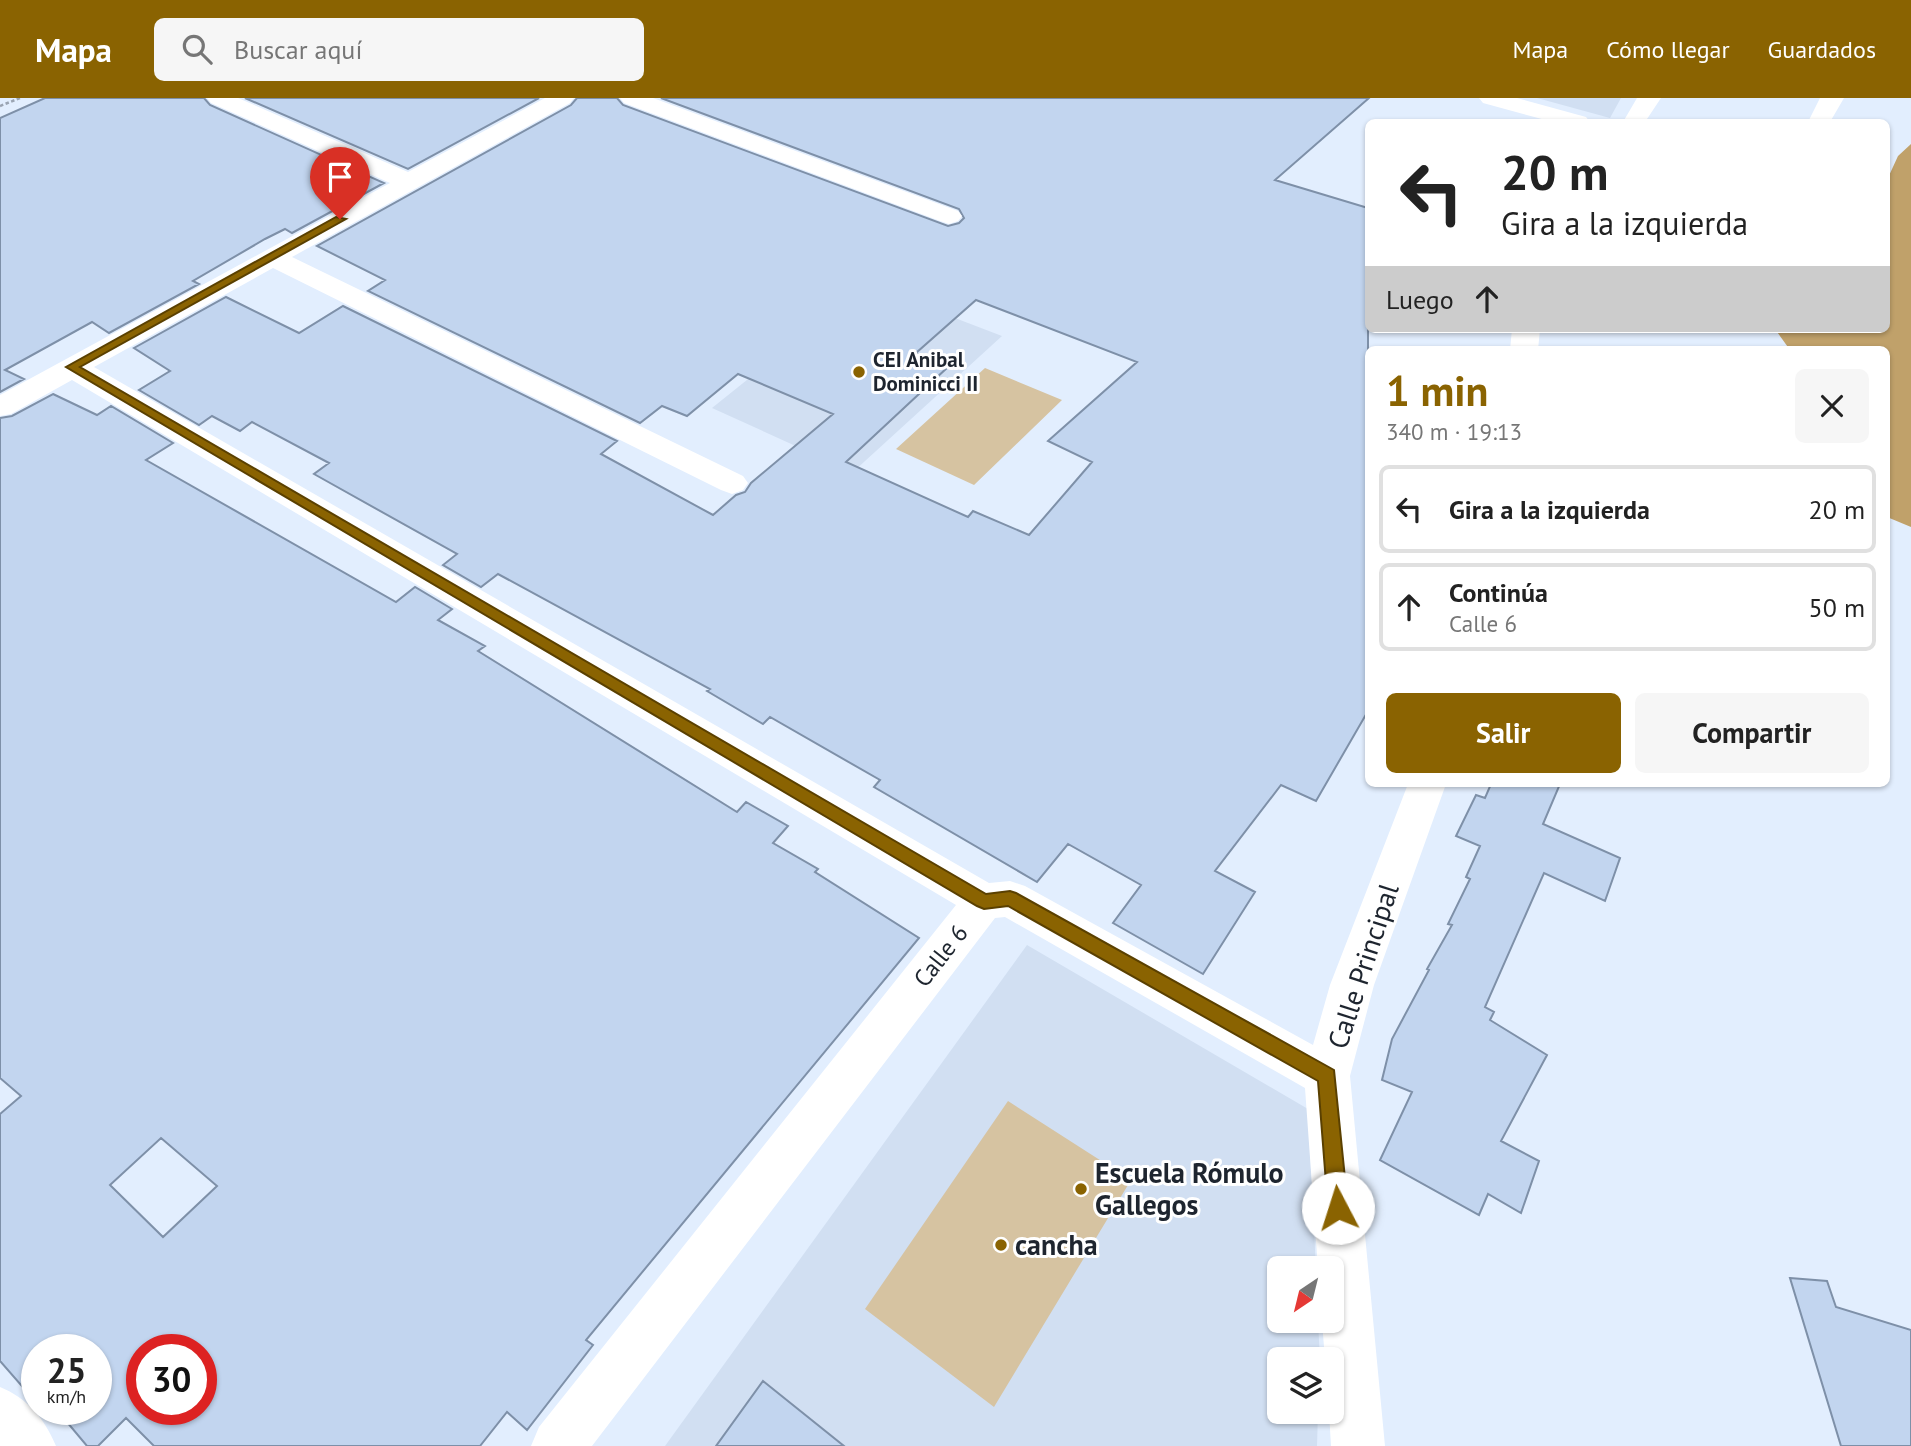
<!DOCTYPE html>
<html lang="es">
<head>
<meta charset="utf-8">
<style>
	:root { --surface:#fff; --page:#f6f6f6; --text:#222; --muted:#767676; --line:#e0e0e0; --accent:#8a6301 }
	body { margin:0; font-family:"PT Sans",sans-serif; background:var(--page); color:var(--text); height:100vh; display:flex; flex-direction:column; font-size:26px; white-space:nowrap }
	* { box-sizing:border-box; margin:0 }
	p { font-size:23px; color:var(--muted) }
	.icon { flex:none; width:38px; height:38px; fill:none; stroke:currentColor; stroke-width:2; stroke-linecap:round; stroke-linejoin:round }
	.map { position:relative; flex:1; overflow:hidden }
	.sheet { position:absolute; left:1365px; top:248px; width:525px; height:441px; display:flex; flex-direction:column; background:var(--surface); border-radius:10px; box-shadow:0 2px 5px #0004 }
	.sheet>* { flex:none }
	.banner { position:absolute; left:1365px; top:21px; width:525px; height:214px; border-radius:10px; box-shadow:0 2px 5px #0004; background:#fff; color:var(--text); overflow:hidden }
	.needle { width:46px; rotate:215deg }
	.buttons { position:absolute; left:1267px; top:1158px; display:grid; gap:14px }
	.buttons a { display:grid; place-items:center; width:77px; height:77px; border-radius:10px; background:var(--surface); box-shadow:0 2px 5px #0004; font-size:35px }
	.speed { position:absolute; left:21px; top:1236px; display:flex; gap:14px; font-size:35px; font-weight:700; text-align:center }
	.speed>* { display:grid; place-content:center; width:91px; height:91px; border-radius:50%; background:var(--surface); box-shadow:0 2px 5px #0004; line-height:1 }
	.speed small { font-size:18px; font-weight:400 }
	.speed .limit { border:10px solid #d22; background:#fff; color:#111 }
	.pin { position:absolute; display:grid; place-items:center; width:60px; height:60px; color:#fff; margin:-72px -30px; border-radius:50% 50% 50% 0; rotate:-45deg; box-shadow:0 0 7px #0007 }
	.pin .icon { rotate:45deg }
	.me { position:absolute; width:77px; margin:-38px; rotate:355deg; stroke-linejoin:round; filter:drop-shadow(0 0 5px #0008) }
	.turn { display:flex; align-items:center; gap:24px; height:147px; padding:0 21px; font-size:32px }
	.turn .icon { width:91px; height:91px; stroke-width:2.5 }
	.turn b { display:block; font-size:49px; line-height:60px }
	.then { display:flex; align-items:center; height:66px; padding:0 21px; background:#0003; gap:14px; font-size:26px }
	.round { display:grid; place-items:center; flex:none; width:74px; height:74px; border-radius:10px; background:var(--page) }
	.headline { display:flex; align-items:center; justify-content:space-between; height:119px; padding:0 21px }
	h1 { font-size:42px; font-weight:700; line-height:52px; color:var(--accent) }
	.primary-button { display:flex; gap:14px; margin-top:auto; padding:14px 21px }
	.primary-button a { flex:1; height:80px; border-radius:10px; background:var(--accent); color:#fff; font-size:28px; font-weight:700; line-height:80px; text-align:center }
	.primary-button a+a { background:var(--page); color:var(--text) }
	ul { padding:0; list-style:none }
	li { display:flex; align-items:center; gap:21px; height:88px; margin:0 14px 10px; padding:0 7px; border:4px solid var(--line); border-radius:10px }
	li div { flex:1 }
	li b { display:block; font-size:26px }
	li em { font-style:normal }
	header { display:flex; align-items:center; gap:42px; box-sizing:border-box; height:98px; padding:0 35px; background:var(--accent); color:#fff }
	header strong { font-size:33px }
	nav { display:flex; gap:38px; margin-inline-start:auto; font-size:24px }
	.search { width:490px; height:63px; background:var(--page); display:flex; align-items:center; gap:18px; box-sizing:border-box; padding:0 24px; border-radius:10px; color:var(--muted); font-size:26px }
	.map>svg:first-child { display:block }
</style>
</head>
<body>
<header>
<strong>Mapa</strong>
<div class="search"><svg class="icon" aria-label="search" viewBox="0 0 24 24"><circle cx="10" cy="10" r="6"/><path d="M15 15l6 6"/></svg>Buscar aquí</div>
<nav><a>Mapa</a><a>Cómo llegar</a><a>Guardados</a></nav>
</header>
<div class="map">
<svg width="1911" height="1348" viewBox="0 0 1911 1348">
	<rect width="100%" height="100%" fill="#e2eefe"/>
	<!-- built -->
	<path fill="#d1dff2" d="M1537,0H1621L1610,20Z
		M866,186L1002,238L853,374L712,310Z
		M1027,847L1308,1011L1316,1171H1279V1223H1318L1320,1262H1279V1314H1318L1317,1348H665Z"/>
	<!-- green -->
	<path fill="#d6c3a1" d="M985,270L1062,302L974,387L896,351Z
		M1008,1003L1131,1082L994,1309L865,1211Z"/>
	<!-- forest -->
	<path fill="#c0a16a" d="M1911,46V429L1887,419L1886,252H1790L1775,231H1886L1887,82L1898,58Z"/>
	<!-- building -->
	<path fill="#c2d5ef" stroke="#7e90a8" stroke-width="2" fill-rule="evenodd" d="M45,0H204L210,7L384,85L292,135L285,131L265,141L193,183L199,186L109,235L92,224L5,272L24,281L0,294V20Z
		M245,0H539L408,71Z
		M577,0H617L623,7L948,128L959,125L964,120L959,111L661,0H1369L1275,82L1368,110V613L1316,703L1281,687L1215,773L1255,794L1203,876L1113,825L1141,787L1068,746L1037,784L874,689L880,682L770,619L763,626L707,593L710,591L498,476L481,489L443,467L457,456L314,376L329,365L252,324L240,333L212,318L199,327L139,292L170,273L134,250L226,199L299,235L343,208L617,343L601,356L713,417L736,397L745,394L751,385L833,316L738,276L687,318L662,308L640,325L368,193L385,182L317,148L571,7ZM976,202L1137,264L1048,343L1092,364L1029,437L973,413L968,419L846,364L949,268L916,255Z
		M53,296L97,317L111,308L173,345L146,362L396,504L415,489L452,511L438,522L485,548L478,553L737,714L746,704L788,728L773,745L818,771L815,774L919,840L586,1242L593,1247L527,1332L507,1314L480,1348H154L126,1320L98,1348H87L56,1311H96V1251H37V1300L34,1302L0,1263V1016L21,998L0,980V320L12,318ZM161,1040L217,1088L163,1139L110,1087ZM142,1251H201V1311H142Z
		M1491,686H1560L1543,726L1620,760L1605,803L1544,775L1485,909L1494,914L1490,922L1547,957L1501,1043L1539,1063L1521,1115L1488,1096L1479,1117L1380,1062L1412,994L1382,982L1392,941L1429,872L1427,871L1452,827L1448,826L1470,781L1466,779L1480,748L1456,738L1476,697L1485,700Z
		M1790,1180L1827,1183L1836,1209L1911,1232V1348H1841Z
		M763,1283L844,1348H716Z"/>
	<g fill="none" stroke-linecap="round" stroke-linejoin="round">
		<!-- path -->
		<path stroke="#9aa4b2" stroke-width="2.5" stroke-dasharray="3.5 2.5" stroke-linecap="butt" d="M0,8L20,0"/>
		<!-- minor -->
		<path fill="#fff" fill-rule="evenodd" d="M207,0H238L408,74L545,0H574L570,5L292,159L743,378L748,385L743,392L732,396L721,392L273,170L94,269L989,785L1010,783L1025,788L1313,947L1330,887L1408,686H1446L1374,887L1350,978L1385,1348H1331L1329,1314H1332V1262H1325L1322,1223H1332V1171H1318L1305,990L1005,819L995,820L592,1348H531L539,1329L956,807L72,282L11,316L0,318V297L390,85L211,5Z
			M620,0H653L958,113L962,118L958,123L949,126L940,123L624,5Z
			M1479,0H1517L1586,19L1590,24H1553L1483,5Z
			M1637,0H1661L1645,24H1623Z
			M1820,0H1844L1830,24H1808Z
			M1512,231H1540L1538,252H1510Z
			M0,1289C27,1300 45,1321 56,1348H0Z"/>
	</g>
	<!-- route -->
	<path fill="#8a6301" stroke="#5a4001" stroke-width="2" d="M336,119L346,121L80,269L986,796L1010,793L1016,795L1334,972L1348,1110L1345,1117L1338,1120L1331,1117L1328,1110L1318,983L1008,808L984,811L977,808L66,269Z"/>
	<!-- markers -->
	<g fill="#8a6301" stroke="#fff" stroke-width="2.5">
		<circle cx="859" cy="274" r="7"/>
		<circle cx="1081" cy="1091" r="7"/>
		<circle cx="1001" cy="1147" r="7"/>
	</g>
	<g text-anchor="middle" stroke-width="6" stroke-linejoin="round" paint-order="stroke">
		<!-- far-poi labels -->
		<g font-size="21" font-weight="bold" fill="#1e252f" stroke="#fff" text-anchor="start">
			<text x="873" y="269">CEI Anibal<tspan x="873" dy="24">Dominicci II</tspan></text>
		</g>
		<!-- street labels -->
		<g font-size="24" fill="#1e252f" stroke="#fff">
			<text transform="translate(941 858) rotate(-52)" y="8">Calle 6</text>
		</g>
		<!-- near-street labels -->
		<g font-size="28" fill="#1e252f" stroke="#fff">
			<text transform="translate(1363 868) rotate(-72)" y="10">Calle Principal</text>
		</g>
		<!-- near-poi labels -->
		<g font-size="28" font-weight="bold" fill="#1e252f" stroke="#fff" text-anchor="start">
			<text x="1095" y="1085">Escuela Rómulo<tspan x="1095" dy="32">Gallegos</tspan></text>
			<text x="1015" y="1157">cancha</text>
		</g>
	</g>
</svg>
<div class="buttons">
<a><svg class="needle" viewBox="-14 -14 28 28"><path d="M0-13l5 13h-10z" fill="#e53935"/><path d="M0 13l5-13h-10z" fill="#767676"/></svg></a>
<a><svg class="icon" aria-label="layers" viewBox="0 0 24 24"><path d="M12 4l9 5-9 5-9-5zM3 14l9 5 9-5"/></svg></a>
</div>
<div class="speed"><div>25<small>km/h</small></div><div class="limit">30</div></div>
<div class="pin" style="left:340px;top:121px;background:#d93025"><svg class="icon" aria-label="arrive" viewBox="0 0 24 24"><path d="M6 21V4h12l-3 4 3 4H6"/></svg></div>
<svg class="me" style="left:1338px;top:1110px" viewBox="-20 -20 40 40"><circle r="19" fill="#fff"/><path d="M0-13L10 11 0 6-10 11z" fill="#8a6301"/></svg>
<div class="banner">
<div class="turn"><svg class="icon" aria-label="left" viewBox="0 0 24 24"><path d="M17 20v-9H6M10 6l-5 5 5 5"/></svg><div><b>20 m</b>Gira a la izquierda</div></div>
<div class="then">Luego<svg class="icon" aria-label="ahead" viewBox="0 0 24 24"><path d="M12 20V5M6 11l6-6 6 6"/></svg></div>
</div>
<section class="sheet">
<div class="headline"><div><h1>1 min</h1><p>340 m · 19:13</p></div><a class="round"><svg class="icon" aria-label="close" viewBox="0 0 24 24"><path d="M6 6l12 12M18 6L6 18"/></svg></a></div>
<ul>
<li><svg class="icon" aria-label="left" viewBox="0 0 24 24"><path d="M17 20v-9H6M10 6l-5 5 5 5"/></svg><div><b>Gira a la izquierda</b></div><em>20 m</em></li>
<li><svg class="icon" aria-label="ahead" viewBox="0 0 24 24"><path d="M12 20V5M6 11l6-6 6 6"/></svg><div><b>Continúa</b><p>Calle 6</p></div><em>50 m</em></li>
</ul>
<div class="primary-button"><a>Salir</a><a>Compartir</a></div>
</section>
</div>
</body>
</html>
